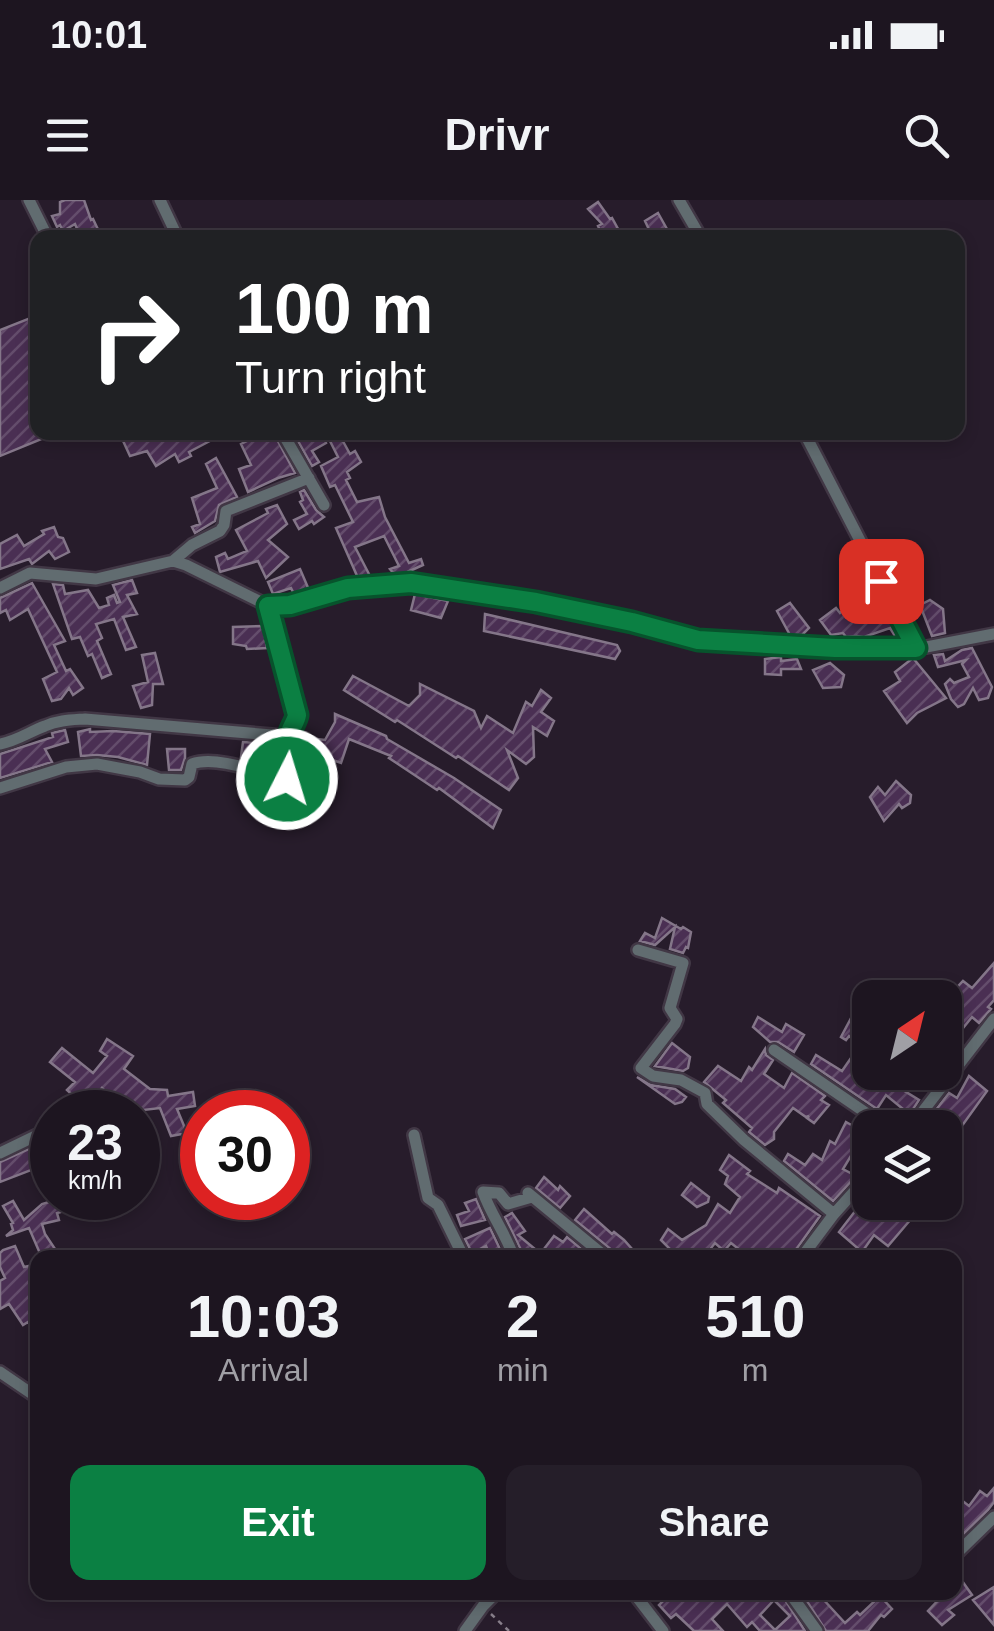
<!DOCTYPE html>
<html lang="en">
<head>
<meta charset="utf-8">
<style>
	:root { --surface:#1d1520; --page:#251e29; --text:#f1f3f6; --muted:#a09fa5; --line:#3b343e; --accent:#0b8043 }
	body { margin:0; font-family:Arial,sans-serif; background:var(--page); color:var(--text); height:100vh; display:flex; flex-direction:column; font-size:38px; white-space:nowrap }
	* { box-sizing:border-box; margin:0 }
	p { font-size:32px; color:var(--muted) }
	.icon { flex:none; width:55px; height:55px; fill:none; stroke:currentColor; stroke-width:2; stroke-linecap:round; stroke-linejoin:round }
	.map { position:relative; flex:1; overflow:hidden }
	.details { position:absolute; left:30px; top:1050px; width:932px; height:350px; display:flex; flex-direction:column; background:var(--surface); border-radius:20px; box-shadow:0 5px 15px #0003,0 0 0 2px var(--line) }
	.details>* { flex:none }
	.banner { position:absolute; left:30px; top:30px; width:935px; height:210px; border-radius:20px; box-shadow:0 5px 15px #0003,0 0 0 2px var(--line); background:#202124; color:#fff; overflow:hidden }
	.needle { width:65px; rotate:35deg }
	.fabs { position:absolute; left:852px; top:780px; display:grid; gap:20px }
	.fabs a { display:grid; place-items:center; width:110px; height:110px; border-radius:20px; background:var(--surface); box-shadow:0 5px 15px #0003,0 0 0 2px var(--line); font-size:50px }
	.speed { position:absolute; left:30px; top:890px; display:flex; gap:20px; font-size:50px; font-weight:700; text-align:center }
	.speed>* { display:grid; place-content:center; width:130px; height:130px; border-radius:50%; background:var(--surface); box-shadow:0 5px 15px #0003,0 0 0 2px var(--line); line-height:1 }
	.speed small { font-size:25px; font-weight:400 }
	.speed .limit { border:15px solid #d22; background:#fff; color:#111 }
	.pin { position:absolute; display:grid; place-items:center; width:85px; height:85px; color:#fff; margin:-42px; border-radius:20px; box-shadow:0 5px 15px #0006 }
	.me { position:absolute; width:110px; margin:-55px; rotate:5deg; stroke-linejoin:round; filter:drop-shadow(0 0 8px #0008) }
	.turn { display:flex; align-items:center; gap:35px; height:210px; padding:0 40px; font-size:45px }
	.turn .icon { width:130px; height:130px; stroke-width:2.5 }
	.turn b { display:block; font-size:70px; line-height:85px }
	.eta { display:flex; justify-content:space-evenly; align-items:center; height:170px; text-align:center }
	.eta b { font-size:60px; font-weight:700; line-height:70px }
	.button { display:flex; gap:20px; margin-top:auto; padding:20px 40px }
	.button a { flex:1; height:115px; border-radius:20px; background:var(--accent); color:#fff; font-size:40px; font-weight:700; line-height:115px; text-align:center }
	.button a+a { background:var(--page); color:var(--text) }
	.status { display:flex; justify-content:space-between; align-items:center; height:70px; padding:0 50px; background:var(--surface); direction:ltr }
	.status svg { height:28px; fill:currentColor }
	header { display:flex; justify-content:space-between; align-items:center; height:130px; padding:0 40px; background:var(--surface); font-size:45px; font-weight:700 }
	.map>svg:first-child { display:block }
</style>
</head>
<body>
<div class="status"><b>10:01</b><svg viewBox="0 0 49 12"><path d="M0 12V9h3v3zM5 12V6h3v6zM10 12V3h3v9zM15 12V0h3v12zM26 1h20v11H26zM47 4h2v5h-2z"/></svg></div>
<header><svg class="icon" aria-label="menu" viewBox="0 0 24 24"><path d="M4 6h16M4 12h16M4 18h16"/></svg>Drivr<svg class="icon" aria-label="search" viewBox="0 0 24 24"><circle cx="10" cy="10" r="6"/><path d="M15 15l6 6"/></svg></header>
<div class="map">
<svg width="994" height="1431" viewBox="0 0 994 1431">
	<defs>
		<pattern id="building-hatch" width="6" height="6" patternUnits="userSpaceOnUse" patternTransform="scale(2.5)"><rect width="6" height="6" fill="#4a2f53"/><path d="M-1 1l2-2M0 6l6-6M5 7l2-2" fill="none" stroke="#644d6c"/></pattern>
	</defs>
	<rect width="100%" height="100%" fill="#271c2b"/>
	<!-- building -->
	<path fill="url(#building-hatch)" stroke="#847689" stroke-width="2.5" fill-rule="evenodd" d="M65,0H84L91,20L93,19L102,38H81L75,24L63,31L60,25L57,27L52,16L60,14V2Z
		M598,2L610,19L612,18L623,38H581L599,28L598,26L602,24L588,9Z
		M658,13L672,38H653L645,21Z
		M38,115V232L56,233L0,256V130Z
		M119,232H227L189,252L191,256L179,262L175,254L156,266L147,251L130,256Z
		M265,232H273L295,273L278,278L248,292L239,269L251,265L241,244Z
		M293,232H321L326,243L312,251L319,262L312,266Z
		M339,234L350,254L355,251L361,262L347,272L350,278L346,280L357,302L379,297L385,317L409,363L421,359L423,365L403,374L395,375L390,369L399,366L384,336L355,347L370,376L358,378L336,328L353,322L335,285L330,287L321,266L338,257L329,239Z
		M216,258L237,297L219,305L215,321L195,333L192,327L200,324L192,298L217,288L206,264Z
		M304,290L316,310L324,317L314,324L312,321L299,329L294,320L307,314L300,302L303,300L300,292Z
		M277,305L287,324L268,340L288,357L266,378L258,361L220,372L216,357L225,353L228,359L247,351L236,330L268,313L266,309Z
		M54,327L58,337L63,338L69,352L55,359L49,351L32,364L29,359L0,369V344L17,335L24,346L44,334L42,331Z
		M300,369L309,390L294,394L291,388L273,394L268,382Z
		M132,380L137,393L127,395L137,414L123,417L136,447L126,450L114,419L96,424L102,438L97,441L111,474L102,478L92,454L88,456L80,437L72,439L53,384L63,385L65,394L88,390L99,408L109,405L107,398L114,395L117,403L120,402L113,385Z
		M32,383L65,441L54,445L66,471L70,469L83,488L73,495L69,488L61,499L52,501L43,479L57,472L28,409L10,420L6,410L0,413V398Z
		M415,394L448,401L441,418L411,410Z
		M930,400L943,409L945,433L932,436L920,405Z
		M790,403L809,428L802,435H790L777,411Z
		M850,405L866,422L886,411L899,437L897,439L890,428L864,437L857,436L846,437L843,433L831,435L820,420L836,408L840,413Z
		M485,414L617,445L620,451L615,459L484,431Z
		M263,426L267,448L247,449L246,446L233,444V427Z
		M972,448L992,487L988,498L979,500L973,488L964,504L958,507L951,499L945,484L950,479L954,483L969,477L962,464L966,460L938,467L934,455L943,454L945,461L962,450Z
		M155,453L163,484H153L152,505L141,508L133,486L148,482L142,455Z
		M781,457V461L797,459L801,469H781V475L765,474V459Z
		M913,458L946,498L917,513L907,523L884,491L900,481L895,472Z
		M830,463L844,475L841,487L823,488L813,470Z
		M353,476L409,506L420,495V484L474,511L481,528L487,516L513,533L526,502L532,506L541,490L551,498L541,512L554,521L547,536L533,527L534,557L526,564L507,550L518,578L509,590L458,556L456,558L397,520L395,522L344,490Z
		M335,514L386,536L387,539L454,578L501,610L493,628L439,588L437,590L389,558L391,556L349,539L341,563L327,558L326,562L301,555L300,544L309,547V538L325,540L335,522Z
		M90,529V532L113,531L150,534L147,565L118,557L97,555L81,556L78,532Z
		M65,530L68,542L45,549L52,562L0,578V554L53,537L52,533Z
		M243,542L281,545V558L271,550L270,561L241,557Z
		M167,549H185V558L181,570H169Z
		M896,581L911,595L910,603L902,608L899,604L884,621L870,597L878,587L885,595Z
		M662,718L681,729L683,727L691,732L688,748L686,747L683,753L670,749L675,727L655,745L640,741L645,733L655,738Z
		M994,763V800L988,807L991,809L979,823L972,817L959,833L945,823V800L963,781L972,788Z
		M858,805L867,811L857,824L869,832L870,831V872H908L912,876L903,890L919,900L901,928L897,927L894,921L903,909L886,895L877,909L811,864L816,855L842,871L860,845L849,836L846,840L841,837Z
		M758,817L782,832L786,824L804,835L794,852L778,842H770L753,827Z
		M107,839L133,856L124,869L150,889L167,890L168,896L193,892L195,906L177,909L187,933L171,936L160,908L126,912L120,906L118,896L108,894L102,888L93,900L82,904L67,890L75,882L50,862L62,848L93,873L107,856L100,851Z
		M672,843L690,857L688,868L683,871L655,866Z
		M765,849L766,855L773,860L764,874L784,888L792,873L825,896L821,900L829,905L814,923L807,918L809,916L806,917L793,908L774,932V939L765,945L749,932L752,928L723,903L726,900L704,882L718,866L741,881L749,867L752,870Z
		M969,876L987,891L954,937L938,923L935,928H922L949,893L957,898Z
		M637,877L651,885L675,889L686,897L682,902L675,904Z
		M846,922L869,935L859,952L855,949L843,969L856,976L833,1001L784,961L788,954L805,965L813,954L822,960L830,941L835,944Z
		M44,942L49,958L52,957V998H85L90,1006L78,1014L75,1008L57,1013L59,1020L42,1024L45,1034L61,1058H42L29,1028L6,1036L13,1030L11,1024L13,1023L3,1006L13,1001L24,1020L42,1004L49,1002L36,968L0,982V962Z
		M729,955L750,971L747,974L777,993L779,988L820,1016L790,1058H750L731,1043L724,1051L715,1043L703,1058H665L671,1050L661,1040L668,1029L682,1040L706,1025L718,1004L730,1013L740,997L725,984L728,976L720,970Z
		M544,977L558,990L560,986L570,996L560,1008L536,988Z
		M691,983L709,997L708,1002L697,1007L682,995Z
		M870,992V1002H930L919,1014L917,1012L888,1046L874,1035L862,1052L839,1032Z
		M476,999L485,1020L461,1026L457,1015L469,1011L465,1003Z
		M584,1009L612,1034L614,1032L624,1040L640,1058H616L613,1051L575,1020Z
		M512,1013L525,1031L518,1035L536,1050L530,1057L521,1050L505,1017Z
		M490,1028L498,1045L504,1058H491L486,1046L472,1053L465,1039Z
		M554,1036L563,1042L567,1037L592,1058H576L566,1050L561,1058H555L544,1049Z
		M15,1046L24,1067L38,1064V1140L28,1122L23,1125L9,1104L0,1109V1081L5,1078L0,1067V1053L3,1050Z
		M994,1288V1302L988,1310L955,1342V1295L969,1306L980,1291L987,1296Z
		M955,1371L972,1395L948,1410L954,1415L942,1425L928,1411L946,1392H955Z
		M994,1387V1425L973,1400Z
		M672,1392H780L805,1431H760L752,1422L747,1427L727,1404L712,1419L723,1431H694L676,1414L671,1418L659,1405ZM774,1400L790,1416L775,1430L760,1415Z
		M801,1392H827L822,1398L845,1423L857,1412L860,1415L880,1396L892,1409L884,1417L881,1415L868,1431H826Z"/>
	<g fill="none" stroke-linecap="round" stroke-linejoin="round">
		<!-- street casing -->
		<g stroke="#413745" stroke-width="16">
			<path id="street" d="M29,0L48,38
				M160,0L178,38
				M679,0L701,38
				M282,232L324,305
				M804,232L916,449
				M173,361L192,345L220,331L224,325L226,311L309,278
				M0,388L30,373L96,379L173,361L186,365L269,406L290,405L349,388L411,383L536,401L632,422L698,440L902,449H916L994,434
				M0,544C17,541 29,532 45,526C59,520 71,520 85,519L284,536L295,527L297,515L269,406
				M0,588L66,567L97,564L140,572L159,579L185,580L189,577L192,564C216,555 261,573 287,579L293,566L290,533
				M638,750L683,763L670,808L677,819L675,824L641,868L653,876L681,880L705,893L707,904L744,940L834,1014
				M774,850L888,928
				M87,912L111,903
				M910,928L994,819
				M414,935L428,998L438,1005L464,1058
				M0,953L52,928
				M528,993L607,1058
				M514,1058C506,1034 491,1015 483,992L499,993L508,1004L532,997
				M801,1058L834,1014L870,974
				M0,1172L38,1198
				M955,1355L994,1317
				M633,1392L663,1431
				M789,1392L817,1431
				M465,1431L483,1406L497,1392"/>
		</g>
		<!-- path -->
		<path stroke="#887f8b" stroke-width="2.5" stroke-dasharray="5 5" stroke-linecap="butt" d="M491,1414L509,1431"/>
		<!-- street -->
		<use href="#street" stroke="#616c70" stroke-width="11"/>
	</g>
	<g fill="none" stroke-linecap="round" stroke-linejoin="round">
		<!-- route casing -->
		<g stroke="#07532c" stroke-width="25">
			<path id="route" d="M287,579C297,560 286,549 290,532C292,526 296,521 297,515L268,406L290,405L348,388L411,383L536,402L632,422L698,440L835,448H916L881,381"/>
		</g>
		<!-- route -->
		<use href="#route" stroke="#0b8043" stroke-width="18"/>
	</g>
</svg>
<div class="fabs">
<a><svg class="needle" viewBox="-14 -14 28 28"><path d="M0-13l5 13h-10z" fill="#e53935"/><path d="M0 13l5-13h-10z" fill="#a09fa5"/></svg></a>
<a><svg class="icon" aria-label="layers" viewBox="0 0 24 24"><path d="M12 4l9 5-9 5-9-5zM3 14l9 5 9-5"/></svg></a>
</div>
<div class="speed"><div>23<small>km/h</small></div><div class="limit">30</div></div>
<div class="pin" style="left:881px;top:381px;background:#d93025"><svg class="icon" aria-label="arrive" viewBox="0 0 24 24"><path d="M6 21V4h12l-3 4 3 4H6"/></svg></div>
<svg class="me" style="left:287px;top:579px" viewBox="-20 -20 40 40"><circle r="17" fill="#0b8043" stroke="#fff" stroke-width="3"/><path d="M0-11L8 9 0 5-8 9z" fill="#fff"/></svg>
<div class="banner">
<div class="turn"><svg class="icon" aria-label="right" viewBox="0 0 24 24"><path d="M7 20v-9h11M14 6l5 5-5 5"/></svg><div><b>100 m</b>Turn right</div></div>
</div>
<section class="details">
<div class="eta">
<div><b>10:03</b><p>Arrival</p></div>
<div><b>2</b><p>min</p></div>
<div><b>510</b><p>m</p></div>
</div>
<div class="button"><a>Exit</a><a>Share</a></div>
</section>
</div>
</body>
</html>
